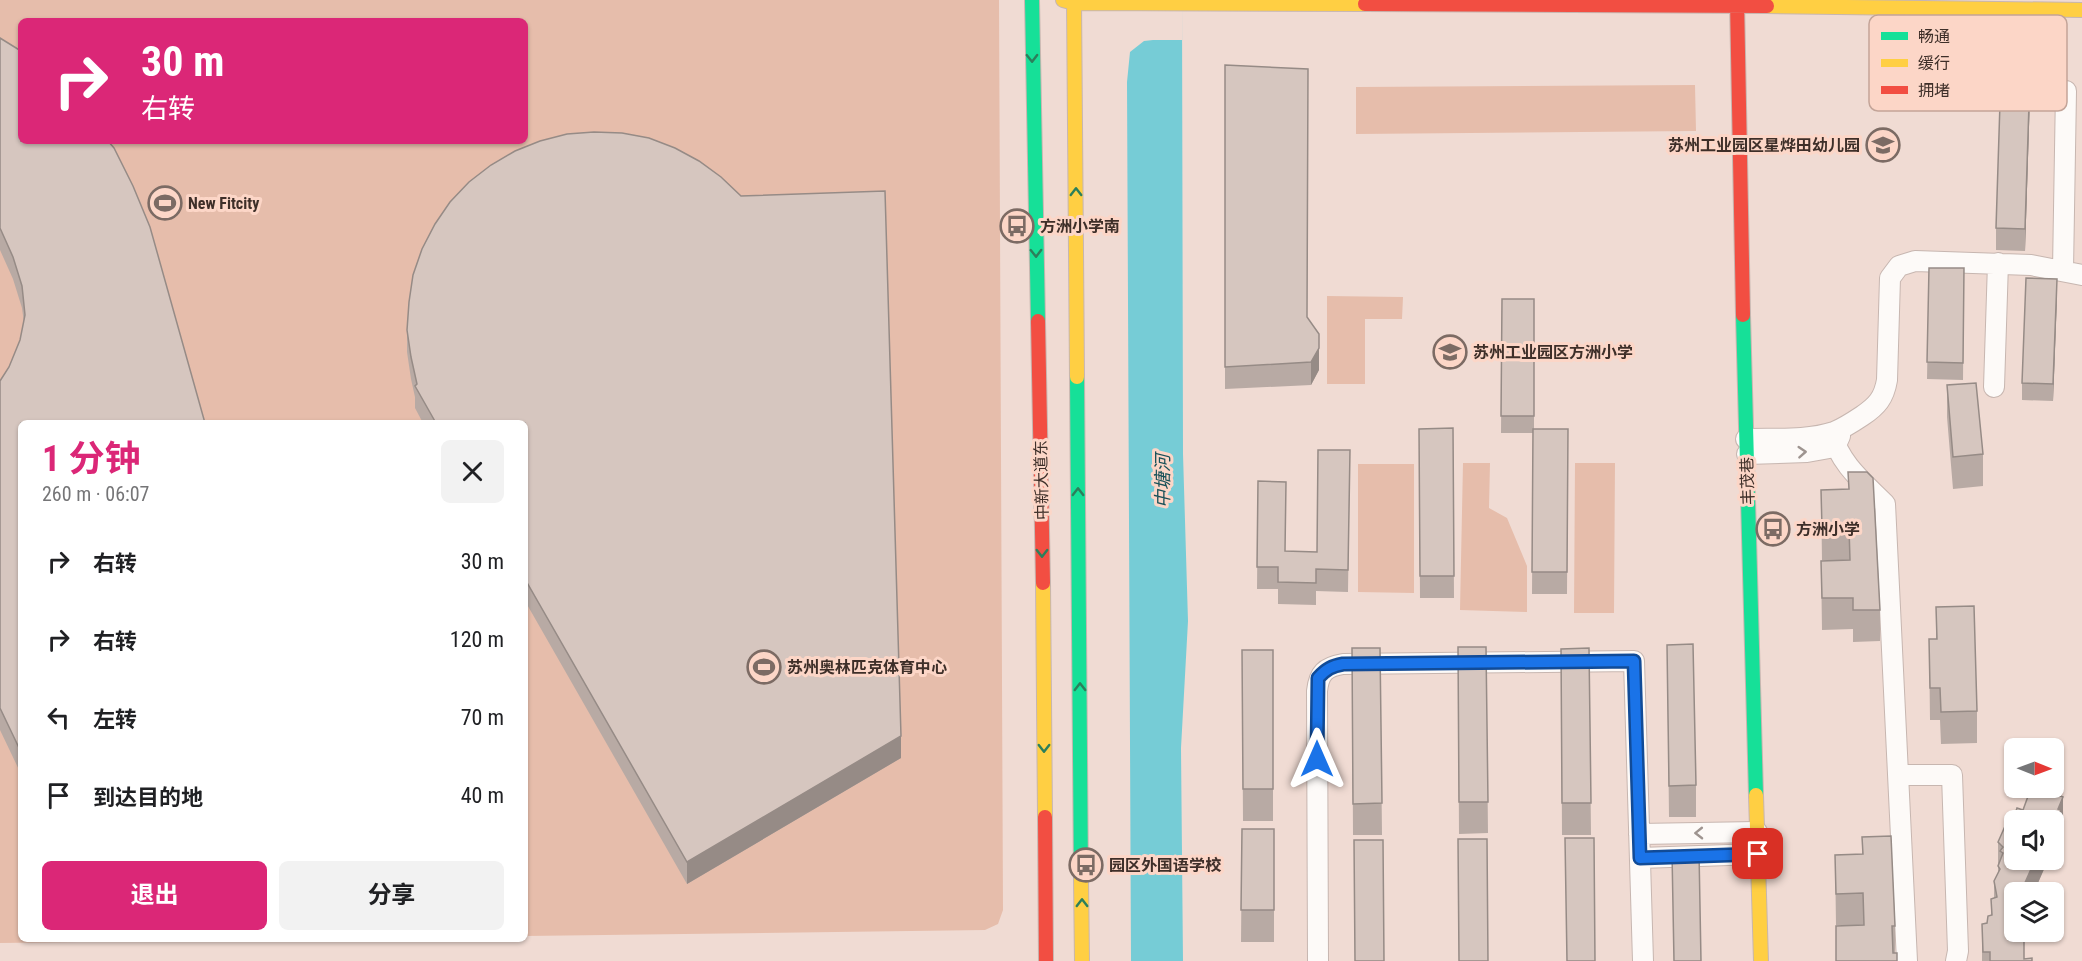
<!DOCTYPE html>
<html lang="zh">
<head>
<meta charset="utf-8">
<style>
	:root { --surface:#fff; --page:#f2f2f2; --text:#202124; --muted:#757577; --accent:#db2777 }
	body { margin:0; font-family:"Roboto Condensed","Noto Sans SC",sans-serif; background:var(--page); color:var(--text); height:100vh; display:flex; flex-direction:column; font-size:22px; white-space:nowrap }
	* { box-sizing:border-box; margin:0 }
	p { font-size:20px; color:var(--muted) }
	.icon { flex:none; width:33px; height:33px; fill:none; stroke:currentColor; stroke-width:2; stroke-linecap:round; stroke-linejoin:round }
	.map { position:relative; flex:1; overflow:hidden }
	.side { position:absolute; left:18px; top:420px; width:510px; height:522px; display:flex; flex-direction:column; background:var(--surface); border-radius:9px; box-shadow:0 2px 4px #0004 }
	.side>* { flex:none }
	.top-card { position:absolute; left:18px; top:18px; width:510px; height:126px; border-radius:9px; box-shadow:0 2px 4px #0004; background:#db2777; color:#fff; overflow:hidden }
	.needle { width:39px; rotate:91deg }
	.buttons { position:absolute; left:2004px; top:738px; display:grid; gap:12px }
	.buttons a { display:grid; place-items:center; width:60px; height:60px; border-radius:9px; background:var(--surface); box-shadow:0 2px 4px #0004; font-size:30px }
	.pin { position:absolute; display:grid; place-items:center; width:51px; height:51px; color:#fff; margin:-26px; border-radius:12px; box-shadow:0 3px 9px #0006 }
	.me { position:absolute; width:66px; margin:-33px; rotate:0deg; stroke-linejoin:round; filter:drop-shadow(0 0 4px #0008) }
	.turn { display:flex; align-items:center; gap:21px; height:126px; padding:0 24px; font-size:27px }
	.turn .icon { width:78px; height:78px; stroke-width:2.5 }
	.turn b { display:block; font-size:42px; line-height:51px }
	.round { display:grid; place-items:center; flex:none; width:63px; height:63px; border-radius:9px; background:var(--page) }
	.headline { display:flex; align-items:center; justify-content:space-between; height:102px; padding:0 24px }
	h1 { font-size:36px; font-weight:700; line-height:45px; color:var(--accent) }
	.button { display:flex; gap:12px; margin-top:auto; padding:12px 24px }
	.button a { flex:1; height:69px; border-radius:9px; background:var(--accent); color:#fff; font-size:24px; font-weight:700; line-height:69px; text-align:center }
	.button a+a { background:var(--page); color:var(--text) }
	ul { padding:0; list-style:none }
	li { display:flex; align-items:center; gap:18px; height:78px; padding:0 24px }
	li div { flex:1 }
	li b { display:block; font-size:22px }
	li em { font-style:normal }
	.map>svg:first-child { display:block }
</style>
</head>
<body>
<div class="map">
<svg width="2082" height="961" viewBox="0 0 2082 961">
	<rect width="100%" height="100%" fill="#f0dbd3"/>
	<!-- green -->
	<path fill="#e6bdab" fill-rule="evenodd" d="M0,0H999L1003,910L998,924L985,930L525,936V423H21V939H315L0,943ZM21,21H525V141H21Z
		M1695,85L1696,131L1356,134V87Z
		M1327,296L1403,297L1402,319H1365V384H1327Z
		M1463,463H1490L1489,508L1507,518L1527,566V612L1460,610Z
		M1575,463H1615L1614,613H1574Z
		M1358,464H1414V593L1358,592Z"/>
	<!-- water -->
	<path fill="#76ccd6" d="M1130,0H1182L1183,454L1188,621L1181,748L1183,961H1131L1127,82L1130,52Z"/>
	<!-- pier -->
	<path fill="#f0dbd3" d="M1130,0H1182V40H1153L1144,41L1130,52Z"/>
	<g fill="none" stroke-linecap="round" stroke-linejoin="round">
		<!-- street casing -->
		<g stroke="#c7b6b0" stroke-width="22">
			<path id="street" d="M2063,270L2066,91
				M1994,387L1998,263
				M1832,433C1839,463 1863,482 1885,504L1907,961
				M1746,439C1773,438 1807,441 1834,432C1844,428 1853,422 1862,416C1877,406 1884,398 1887,380L1890,278L1899,266L1915,261L2031,265L2082,275
				M1747,454L1807,452L1835,447L1840,436
				M1898,775H1952L1958,951L1956,961
				M1639,834L1757,832
				M1640,858L1758,854
				M1318,961L1317,691C1319,673 1325,667 1343,664L1634,661L1643,961"/>
		</g>
		<!-- fast casing -->
		<g stroke="#c7b6b0" stroke-width="16">
			<path id="fast" d="M1032,0L1038,321
				M1743,315L1756,795
				M1077,377L1081,879"/>
		</g>
		<!-- slow casing -->
		<g stroke="#c7b6b0" stroke-width="16">
			<path id="slow" d="M1063,0L1074,3L1365,4
				M1074,0L1077,377
				M1767,6L2082,10
				M1043,583L1045,817
				M1756,795L1761,961
				M1081,879L1082,961"/>
		</g>
		<!-- jam casing -->
		<g stroke="#c7b6b0" stroke-width="16">
			<path id="jam" d="M1737,0L1743,315
				M1365,4L1767,6
				M1038,321L1043,583
				M1045,817L1046,961"/>
		</g>
		<!-- street -->
		<use href="#street" stroke="#fdfaf8" stroke-width="20"/>
		<!-- fast -->
		<use href="#fast" stroke="#16e098" stroke-width="14"/>
		<!-- slow -->
		<use href="#slow" stroke="#ffcf43" stroke-width="14"/>
		<!-- jam -->
		<use href="#jam" stroke="#f24e42" stroke-width="14"/>
	</g>
	<!-- wall -->
	<path fill="#b8aaa4" d="M0,38L108,141L21,423V774L0,730V381L9,367L20,340L24,323L22,308L13,279L0,250Z
		M1225,65L1307,317L1319,370L1311,385L1225,389Z
		M2030,95L2025,251L1996,250V228Z
		M594,132L622,133L649,138L675,148L699,161L721,177L741,196L885,191L901,758L687,884L525,601V423H423L415,408V397L411,379L407,352V330L409,302L413,275L422,249L435,224L450,202L469,182L491,165L515,151L540,141L567,134Z
		M1929,268H1964L1963,380L1927,379Z
		M2057,296L2053,401L2022,400V383Z
		M1502,299H1534V429H1568L1567,594H1532L1533,433H1501Z
		M1947,385L1983,454V486L1953,489L1947,417Z
		M1453,428L1454,598H1420L1419,429Z
		M1350,450L1348,592L1316,591V605L1278,604V589H1257L1258,481L1285,551L1317,552Z
		M1848,489L1880,610V641L1853,642V629L1822,630L1821,561L1849,560H1822L1821,490Z
		M1936,607L1977,711V743L1941,744L1940,720H1930L1929,639H1936Z
		M1667,645L1696,785V817H1669Z
		M1458,647H1486L1488,833L1459,834Z
		M1352,648H1380L1382,835H1353Z
		M1589,648L1591,835H1562L1561,649Z
		M1242,650H1273V821H1243Z
		M2031,788L2063,829L2061,833V842L2055,855L2054,854V820H2014V860H2048L2034,892H2014L2024,959L2032,961H1982V924L1987,923L1991,915V899L1994,898V881L1998,874V842L2014,817L2023,810Z
		M1242,829H1274V942H1241Z
		M1862,837L1895,926V953L1897,961H1836V926L1863,925H1836L1835,855L1862,854Z"/>
	<!-- shaded-wall -->
	<path fill="#968b86" d="M2030,73V95L2025,251V229Z
		M2057,279V296L2053,401V384Z
		M1319,334V370L1311,385V362Z
		M901,736V758L687,884V862Z
		M2063,797V829L2061,833V842L2055,855V823L2058,809Z
		M2035,860H2048L2034,892H2024V885Z"/>
	<!-- building -->
	<path fill="#d6c6bf" stroke="#968b86" stroke-width="1.5" d="M0,38L21,51V141H108L114,148L133,186L150,227L205,423H21V752L0,708V381L9,367L20,340L25,315L22,286L13,257L0,228Z
		M1225,65L1308,69L1307,317L1319,334V348L1311,362L1225,367Z
		M2001,72L2030,73L2025,229L1996,228Z
		M594,132L622,133L649,138L675,148L699,161L721,177L741,196L885,191L901,736L687,862L525,579V423H436L415,386L417,384L411,357L407,330L409,302L413,275L422,249L435,224L450,202L469,182L491,165L515,151L540,141L567,134Z
		M1929,268H1964L1963,363L1927,362Z
		M2026,278L2057,279L2053,384L2022,383Z
		M1502,299H1534V416H1501Z
		M1976,383L1983,454L1953,457L1947,385Z
		M1453,428L1454,576H1420L1419,429Z
		M1533,429H1568L1567,572H1532Z
		M1318,450H1350L1348,570L1316,569V583L1278,582V567H1257L1258,481L1286,482L1285,551L1317,552Z
		M1848,472H1867L1873,478L1880,610H1853V598H1822L1821,561L1850,560L1849,528H1822L1821,490L1849,489Z
		M1974,606L1977,711L1941,712L1940,688H1930L1929,639H1937L1936,607Z
		M1693,644L1696,785L1669,786L1667,645Z
		M1458,647H1486L1488,802H1459Z
		M1352,648H1380L1382,803L1353,804Z
		M1589,648L1591,803H1562L1561,649Z
		M1242,650H1273V789H1243Z
		M2031,788H2041L2063,797L2058,809L2061,810L2055,823H2054V820H2014V860H2035L2024,885V892H2014V932H2024V959L2032,958V961H1990V952H1983L1982,924L1987,923L1988,916L1992,915L1991,899L1997,897L1994,881L2000,869L1998,866L2003,853L2000,851L2003,847L1998,842L2010,815L2014,817L2017,808L2023,810Z
		M1242,829H1274V910H1241Z
		M1891,836L1895,926H1892L1893,953H1897V961H1836V926L1864,925L1863,893L1836,894L1835,855L1863,854L1862,837Z
		M1565,838H1594L1595,961H1567Z
		M1458,839H1487L1488,961H1459Z
		M1354,840H1383L1384,961H1355Z
		M1699,852L1701,961H1674L1672,853Z"/>
	<!-- one-way arrows -->
	<defs><path id="oneway-chevron" d="M-2-3.5L2.5 0L-2 3.5" fill="none" stroke-width="1.6" stroke-linecap="round" stroke-linejoin="round" transform="scale(1.5)"/></defs>
	<g stroke="#2c7f5b">
		<use href="#oneway-chevron" transform="translate(1032 58) rotate(89)"/>
		<use href="#oneway-chevron" transform="translate(1076 192) rotate(-90)"/>
		<use href="#oneway-chevron" transform="translate(1036 253) rotate(89)"/>
		<use href="#oneway-chevron" transform="translate(1078 492) rotate(-90)"/>
		<use href="#oneway-chevron" transform="translate(1042 553) rotate(90)"/>
		<use href="#oneway-chevron" transform="translate(1080 687) rotate(-90)"/>
		<use href="#oneway-chevron" transform="translate(1044 748) rotate(90)"/>
		<use href="#oneway-chevron" transform="translate(1082 903) rotate(-90)"/>
	</g>
	<g stroke="#9e9490">
		<use href="#oneway-chevron" transform="translate(1802 452) rotate(-4)"/>
		<use href="#oneway-chevron" transform="translate(1699 833) rotate(179)"/>
	</g>
	<g fill="none" stroke-linecap="round" stroke-linejoin="round">
		<!-- route casing -->
		<g stroke="#114b97" stroke-width="15">
			<path id="route" d="M1317,759L1318,678C1326,669 1332,666 1343,664L1634,661L1640,858L1758,854"/>
		</g>
		<!-- route -->
		<use href="#route" stroke="#1a73e8" stroke-width="10"/>
	</g>
	<!-- icons -->
	<defs>
		<g id="school-ring" transform="scale(1.725)"><circle r="9.5" fill="#fcd6c7" stroke="#7c6b64" stroke-width="1.5"/><path d="M0-5L7-2L0 1L-7-2ZM-4 1L0 2.5L4 1V4Q0 6-4 4Z" fill="#7c6b64"/></g>
		<g id="stadium-ring" transform="scale(1.725)"><circle r="9.5" fill="#fcd6c7" stroke="#7c6b64" stroke-width="1.5"/><path d="M0-5a6.5 5 0 1 0 0 10a6.5 5 0 1 0 0-10ZM-3.5-1.8h7v3.6h-7Z" fill="#7c6b64"/></g>
		<g id="bus-ring" transform="scale(1.725)"><circle r="9.5" fill="#fcd6c7" stroke="#7c6b64" stroke-width="1.5"/><path d="M-5-6H5V4H4V6H2V4H-2V6H-4V4H-5ZM-3.5-4V0h7V-4ZM-3.5 1.2v1.5H-2V1.2ZM2 1.2v1.5H3.5V1.2Z" fill="#7c6b64"/></g>
	</defs>
	<g fill-rule="evenodd">
		<use href="#school-ring" x="1883" y="145"/>
		<use href="#stadium-ring" x="165" y="203"/>
		<use href="#bus-ring" x="1017" y="226"/>
		<use href="#school-ring" x="1450" y="352"/>
		<use href="#bus-ring" x="1773" y="529"/>
		<use href="#stadium-ring" x="764" y="667"/>
		<use href="#bus-ring" x="1086" y="865"/>
	</g>
	<g text-anchor="middle" stroke-width="6" stroke-linejoin="round" paint-order="stroke">
		<!-- poi labels -->
		<g font-size="16" font-weight="bold" fill="#3e2f29" stroke="#fcd6c7" text-anchor="start">
			<text x="1860" y="151" text-anchor="end">苏州工业园区星烨田幼儿园</text>
			<text x="188" y="209">New Fitcity</text>
			<text x="1040" y="232">方洲小学南</text>
			<text x="1473" y="358">苏州工业园区方洲小学</text>
			<text x="1796" y="535">方洲小学</text>
			<text x="787" y="673">苏州奥林匹克体育中心</text>
			<text x="1109" y="871">园区外国语学校</text>
		</g>
		<!-- street labels -->
		<g font-size="16" fill="#3e2f29" stroke="#fcd6c7">
			<text transform="translate(1041 480) rotate(-91)" y="6">中新大道东</text>
			<text transform="translate(1747 481) rotate(-92)" y="6">丰茂巷</text>
		</g>
		<!-- water labels -->
		<g font-size="18" font-style="italic" fill="#185058" stroke="#fcd6c7">
			<text transform="translate(1163 481) rotate(-90)" y="6">中塘河</text>
		</g>
	</g>
	<!-- legend -->
	<rect x="1869" y="15" width="198" height="96" rx="9" fill="#fcd6c7" stroke="#c3a498" stroke-width="1.5"/>
	<rect x="1881" y="32" width="27" height="8" fill="#16e098"/>
	<rect x="1881" y="59" width="27" height="8" fill="#ffcf43"/>
	<rect x="1881" y="86" width="27" height="8" fill="#f24e42"/>
	<g font-size="16" fill="#3e2f29">
		<text x="1918" y="42">畅通</text>
		<text x="1918" y="69">缓行</text>
		<text x="1918" y="96">拥堵</text>
	</g>
</svg>
<div class="buttons">
<a><svg class="needle" viewBox="-14 -14 28 28"><path d="M0-13l5 13h-10z" fill="#e53935"/><path d="M0 13l5-13h-10z" fill="#757577"/></svg></a>
<a><svg class="icon" aria-label="sound" viewBox="0 0 24 24"><path d="M4 9h4l5-4v14l-5-4H4zM17 9q2 3 0 6"/></svg></a>
<a><svg class="icon" aria-label="layers" viewBox="0 0 24 24"><path d="M12 4l9 5-9 5-9-5zM3 14l9 5 9-5"/></svg></a>
</div>
<div class="pin" style="left:1758px;top:854px;background:#d93025"><svg class="icon" aria-label="arrive" viewBox="0 0 24 24"><path d="M6 21V4h12l-3 4 3 4H6"/></svg></div>
<svg class="me" style="left:1317px;top:759px" viewBox="-20 -20 40 40"><path d="M0-17L14 15 0 8-14 15z" fill="#1a73e8" stroke="#fff" stroke-width="4"/></svg>
<div class="top-card">
<div class="turn"><svg class="icon" aria-label="right" viewBox="0 0 24 24"><path d="M7 20v-9h11M14 6l5 5-5 5"/></svg><div><b>30 m</b>右转</div></div>
</div>
<section class="side">
<div class="headline"><div><h1>1 分钟</h1><p>260 m · 06:07</p></div><a class="round"><svg class="icon" aria-label="close" viewBox="0 0 24 24"><path d="M6 6l12 12M18 6L6 18"/></svg></a></div>
<ul>
<li><svg class="icon" aria-label="right" viewBox="0 0 24 24"><path d="M7 20v-9h11M14 6l5 5-5 5"/></svg><div><b>右转</b></div><em>30 m</em></li>
<li><svg class="icon" aria-label="right" viewBox="0 0 24 24"><path d="M7 20v-9h11M14 6l5 5-5 5"/></svg><div><b>右转</b></div><em>120 m</em></li>
<li><svg class="icon" aria-label="left" viewBox="0 0 24 24"><path d="M17 20v-9H6M10 6l-5 5 5 5"/></svg><div><b>左转</b></div><em>70 m</em></li>
<li><svg class="icon" aria-label="arrive" viewBox="0 0 24 24"><path d="M6 21V4h12l-3 4 3 4H6"/></svg><div><b>到达目的地</b></div><em>40 m</em></li>
</ul>
<div class="button"><a>退出</a><a>分享</a></div>
</section>
</div>
</body>
</html>
